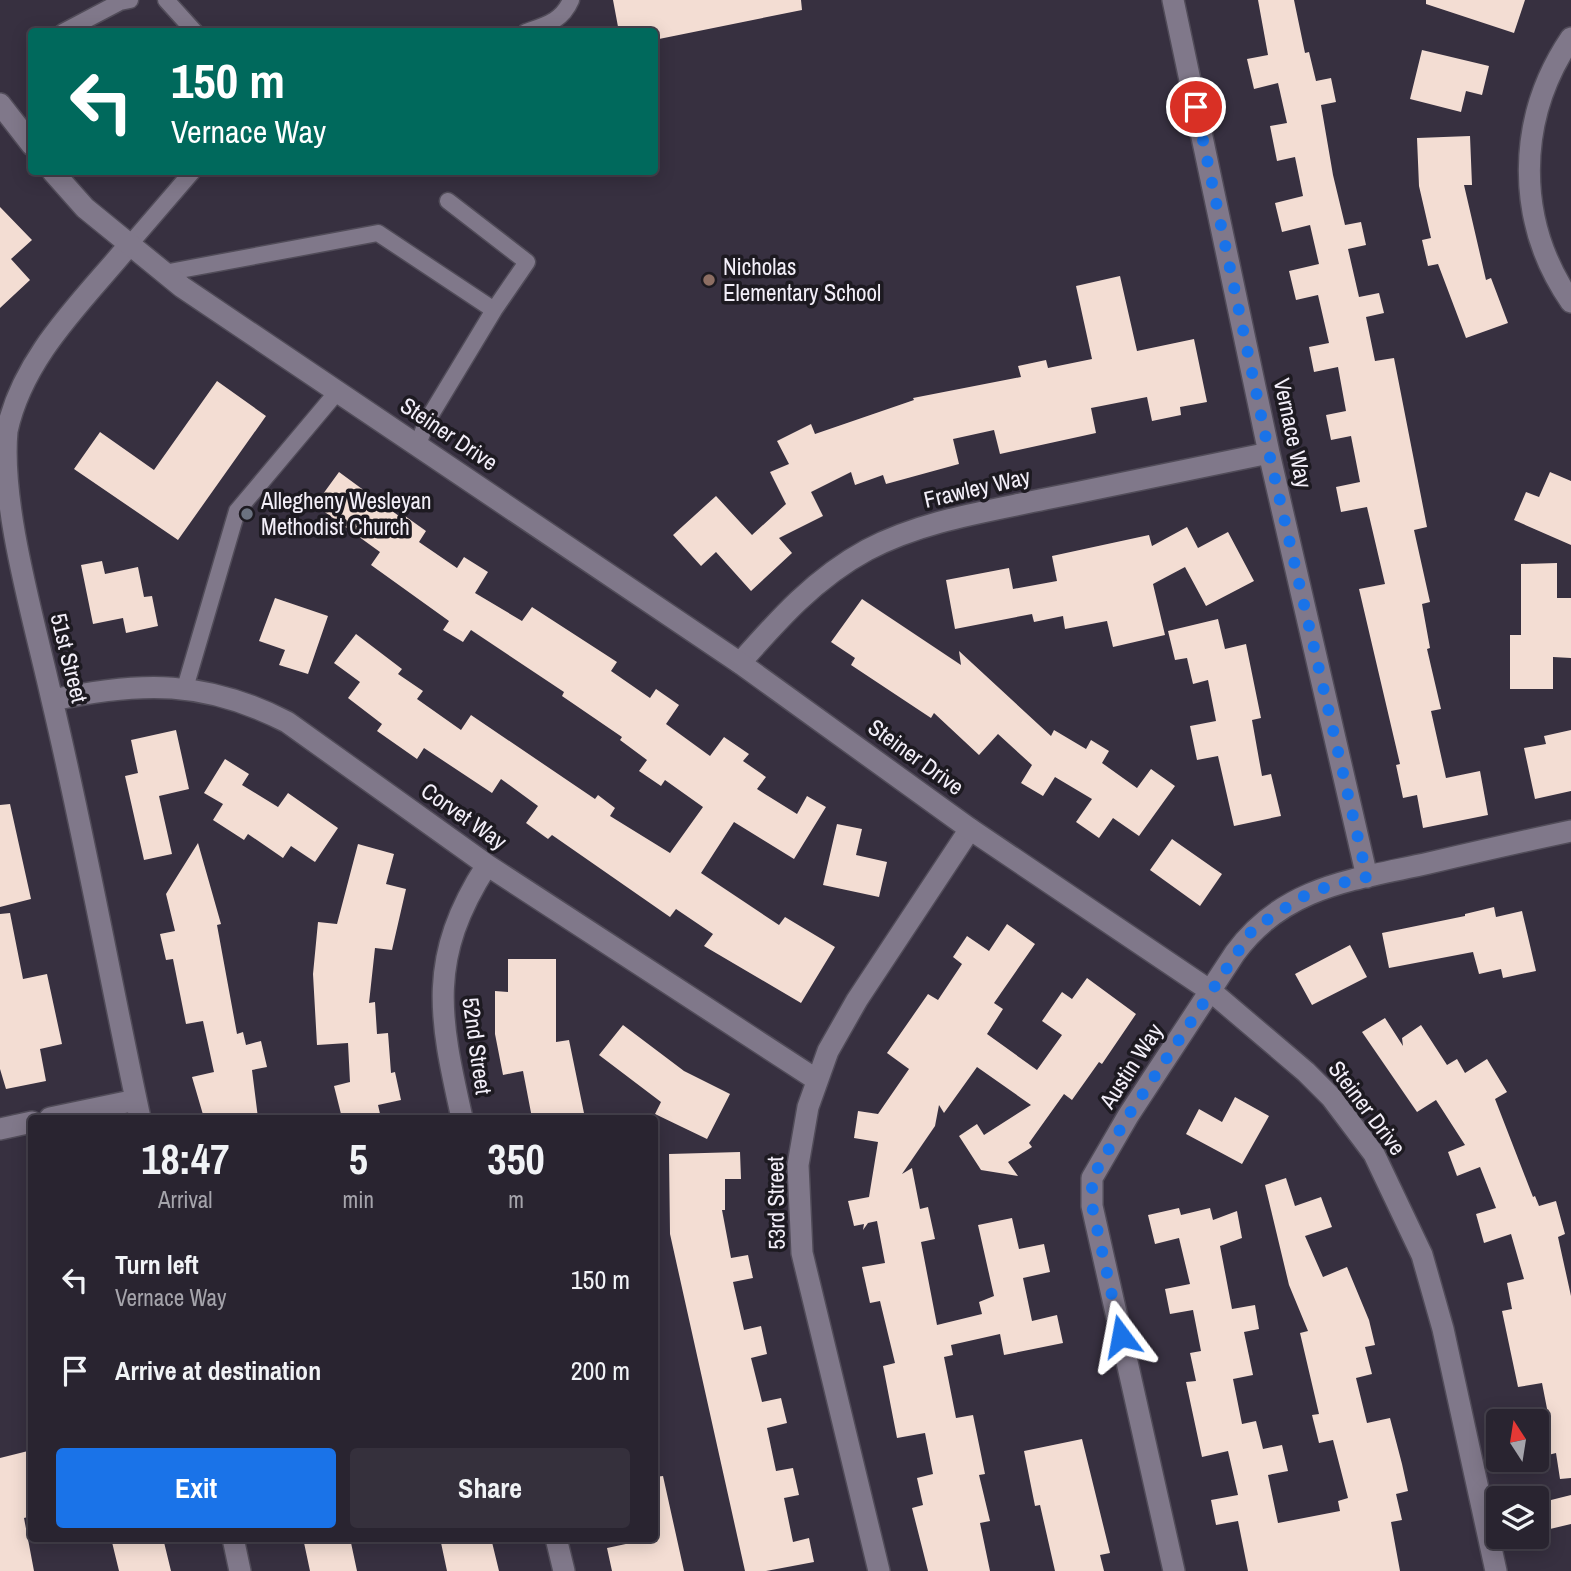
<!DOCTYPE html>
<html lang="en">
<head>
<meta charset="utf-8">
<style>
	:root { --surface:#292430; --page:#35303c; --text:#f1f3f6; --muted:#a5a4ab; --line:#45414c; --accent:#1a73e8 }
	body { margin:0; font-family:"Archivo Narrow",sans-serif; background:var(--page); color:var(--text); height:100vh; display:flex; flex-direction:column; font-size:26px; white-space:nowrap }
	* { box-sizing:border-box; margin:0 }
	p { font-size:23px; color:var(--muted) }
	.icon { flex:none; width:38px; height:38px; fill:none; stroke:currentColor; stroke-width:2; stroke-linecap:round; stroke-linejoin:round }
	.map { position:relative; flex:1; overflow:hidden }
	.details { position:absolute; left:28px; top:1115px; width:630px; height:427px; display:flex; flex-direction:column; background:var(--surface); border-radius:7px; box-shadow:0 4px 18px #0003,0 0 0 2px var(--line) }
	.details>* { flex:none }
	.banner { position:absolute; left:28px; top:28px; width:630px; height:147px; border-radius:7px; box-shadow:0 4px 18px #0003,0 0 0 2px var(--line); background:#00695c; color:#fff; overflow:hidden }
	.needle { width:46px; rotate:348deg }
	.buttons { position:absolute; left:1486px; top:1409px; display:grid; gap:14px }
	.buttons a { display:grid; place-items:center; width:63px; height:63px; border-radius:7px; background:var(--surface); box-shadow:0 4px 18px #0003,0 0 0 2px var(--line); font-size:35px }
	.pin { position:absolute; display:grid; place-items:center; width:60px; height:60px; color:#fff; margin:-30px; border:4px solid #fff; border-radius:50%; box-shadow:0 2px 7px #0007 }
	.me { position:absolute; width:77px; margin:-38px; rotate:347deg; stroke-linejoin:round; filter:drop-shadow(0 0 5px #0008) }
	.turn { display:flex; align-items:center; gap:24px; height:147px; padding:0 28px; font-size:32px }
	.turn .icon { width:91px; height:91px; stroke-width:2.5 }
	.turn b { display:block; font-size:49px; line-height:60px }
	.eta { display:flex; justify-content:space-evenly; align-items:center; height:119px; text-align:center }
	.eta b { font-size:42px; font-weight:800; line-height:49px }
	.action { display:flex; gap:14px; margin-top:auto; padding:14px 28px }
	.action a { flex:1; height:80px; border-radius:7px; background:var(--accent); color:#fff; font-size:28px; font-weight:800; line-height:80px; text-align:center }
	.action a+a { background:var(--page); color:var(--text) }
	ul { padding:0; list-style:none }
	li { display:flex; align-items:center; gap:21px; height:91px; padding:0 28px }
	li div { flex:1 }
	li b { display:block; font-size:26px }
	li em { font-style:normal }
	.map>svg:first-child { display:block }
</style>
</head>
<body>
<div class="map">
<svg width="1571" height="1571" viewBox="0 0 1571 1571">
	<rect width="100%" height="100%" fill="#373040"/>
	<!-- building -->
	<path fill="#f3ddd3" d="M613,0H801L802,10L654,40V32H619Z
		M1258,0H1294L1305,53L1309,52L1316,81L1331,78L1336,102L1321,105L1333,175L1345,225L1361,222L1366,245L1348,249L1359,297L1379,293L1384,313L1366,317L1375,361L1394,358L1427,527L1414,530L1430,602L1422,604L1430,648L1427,649L1441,709L1431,711L1446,778L1480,771L1488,815L1423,828L1417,795L1403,798L1396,765L1400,764L1359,589L1385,584L1367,507L1341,512L1336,487L1360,482L1351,436L1331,440L1326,415L1346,411L1338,367L1314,372L1309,347L1329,343L1318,295L1296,300L1289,271L1319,264L1310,225L1282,232L1275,203L1303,196L1295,157L1277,161L1270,126L1287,123L1278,83L1254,89L1247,59L1268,55Z
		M1426,0H1525L1514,33L1426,4Z
		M1422,50L1489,66L1482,95L1466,91L1461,112L1410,99Z
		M1470,136L1472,185H1464L1486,280L1491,278L1508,323L1466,338L1438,264L1428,266L1422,240L1431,238L1419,186L1417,138Z
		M0,207L32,240L11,259L30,280L0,308Z
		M1120,276L1137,351L1194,339L1207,402L1180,407L1181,415L1152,421L1147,397L1091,408L1096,433L1000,454L994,430L953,439L959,464L886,484L883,475L855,485L851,472L811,492L823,516L779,538L792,553L751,591L716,552L701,566L673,535L716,496L752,535L786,504L770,472L789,464L777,441L811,424L815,434L914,400L913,398L1021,377L1018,366L1046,360L1048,368L1092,359L1076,286Z
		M217,381L266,416L178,540L74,469L100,432L154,470Z
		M339,472L403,519L405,516L426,531L419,542L457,568L464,557L488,572L475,593L522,621L532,607L617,662L611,671L650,698L656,689L679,705L666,724L710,756L724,737L749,754L743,761L766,777L757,789L797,814L807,796L826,807L794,859L734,822L701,873L779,925L785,917L835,947L801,1003L704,946L713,934L676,909L670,917L552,835L548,839L526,823L538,806L501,779L492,793L424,748L417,759L377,731L382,724L348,698L360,682L334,663L356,634L402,669L398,674L423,691L417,699L461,730L471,715L595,799L598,795L615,808L610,816L670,853L703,807L665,780L661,786L639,771L647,760L620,740L622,737L562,696L564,692L471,630L463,642L443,630L449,621L371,565L380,552L315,505Z
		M1550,472L1571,481V545L1514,520L1526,492L1539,497Z
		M1187,527L1198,548L1228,532L1254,581L1206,606L1185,567L1153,584L1165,635L1113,647L1107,621L1065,629L1063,616L1034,622L1032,614L955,629L946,580L1009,568L1013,589L1057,581L1052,556L1149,535L1152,546Z
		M102,561L105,574L138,567L144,597L152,596L158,626L126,633L123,618L93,624L81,565Z
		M1557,563V598H1571V658L1553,657V689H1510V635H1521V564Z
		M275,598L328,616L308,674L279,665L285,650L259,641Z
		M862,599L961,665L959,651L1051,736L1054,730L1086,749L1091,740L1109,751L1102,763L1137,788L1151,769L1175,786L1139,836L1113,818L1099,838L1076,822L1092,799L1055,777L1043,796L1021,783L1032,765L998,734L979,755L934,713L931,718L851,665L855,658L831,642Z
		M1218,619L1225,649L1246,644L1261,718L1252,720L1262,776L1271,774L1281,816L1234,826L1218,756L1197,760L1190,726L1216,721L1208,680L1193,684L1187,658L1175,660L1168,631Z
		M176,730L189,789L159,796L172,854L144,860L125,776L138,773L131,740Z
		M1571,730V791L1535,799L1524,748L1546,744L1544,736Z
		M225,759L249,774L242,785L278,807L288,793L338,828L315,862L291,846L283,858L248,834L244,840L213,820L223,804L204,793Z
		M10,804L31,899L0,907V805Z
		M837,824L862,829L856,855L887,862L879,897L823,885Z
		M1172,839L1222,874L1200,906L1150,870Z
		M198,843L221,924L217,925L237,1034L243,1032L246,1045L261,1041L267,1067L252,1070L258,1118H204L192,1077L214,1072L203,1021L186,1024L173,959L166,960L160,934L175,931L166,894Z
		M358,844L394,854L386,884L406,889L392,950L375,948L369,1003L375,1002L377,1034L388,1033L391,1073L395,1072L401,1100L378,1105L381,1118H342L334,1086L350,1082L348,1043L317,1045L313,974L318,922L337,924Z
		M1494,907L1496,917L1522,911L1536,971L1503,978L1501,969L1479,974L1473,952L1389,968L1382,933L1465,916V914Z
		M10,913L23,979L47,974L62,1044L40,1049L46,1081L6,1089L0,1069V914Z
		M1007,924L1035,944L994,1003L1003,1009L987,1034L1037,1070L1062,1035L1042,1021L1062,992L1072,999L1087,978L1136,1014L1102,1064L1099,1062L1072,1100L1064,1094L1029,1143L1032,1147L1008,1162L1018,1176L981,1170L959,1136L977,1124L984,1135L1031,1105L977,1067L944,1113L939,1105L935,1126L902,1174L912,1168L920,1209L928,1207L935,1239L921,1242L937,1325L982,1314L979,1302L994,1296L978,1225L1012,1218L1019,1249L1044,1244L1050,1272L1023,1278L1032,1321L1057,1315L1063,1343L1004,1355L1000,1334L951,1345L953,1355L944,1357L956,1418L973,1415L985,1474L979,1475L990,1521L980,1523L990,1571H928L912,1508L923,1505L917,1478L933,1474L925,1433L897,1438L883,1366L895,1363L880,1301L870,1303L862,1267L885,1263L877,1221L868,1223L863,1230L864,1224L854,1226L848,1201L869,1197L878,1142L854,1138L858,1111L878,1114L909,1069L887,1053L928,994L938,1000L962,964L953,957L967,936L989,951Z
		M1350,945L1367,977L1312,1005L1295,974Z
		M508,959H556V1042L569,1040L585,1118H532L523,1071L503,1075L495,1034V991L508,992Z
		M1385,1018L1403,1046L1402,1038L1421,1025L1447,1065L1457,1059L1465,1073L1487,1059L1507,1092L1495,1099L1533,1197L1535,1196L1539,1206L1556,1201L1565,1234L1558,1237L1571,1296V1478L1560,1479L1556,1453L1536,1458V1427L1550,1424L1542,1383L1518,1387L1502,1311L1512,1309L1507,1283L1524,1279L1511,1234L1484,1243L1476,1214L1496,1208L1480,1167L1457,1176L1448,1152L1465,1145L1436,1100L1417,1112L1362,1032Z
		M623,1025L684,1071L730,1094L707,1139L655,1114L661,1102L599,1055Z
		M1235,1097L1269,1116L1242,1164L1186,1134L1199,1109L1222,1122Z
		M740,1152L741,1179H725V1210H722L731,1258L748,1255L753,1278L733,1282L744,1330L761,1326L767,1354L751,1358L762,1402L781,1398L787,1423L767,1428L776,1471L793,1468L799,1495L784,1498L793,1542L809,1538L814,1562L766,1571H745L670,1234L669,1154Z
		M1286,1178L1295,1206L1321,1197L1332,1227L1305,1236L1323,1277L1347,1267L1369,1320L1375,1345L1365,1347L1372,1374L1356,1378L1367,1423L1390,1418L1402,1464L1408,1491L1396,1494L1402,1520L1391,1522L1400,1571H1248L1238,1521L1216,1525L1211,1500L1238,1495L1228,1451L1202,1457L1186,1382L1196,1381L1190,1353L1201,1351L1193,1310L1170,1314L1165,1289L1190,1284L1179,1238L1155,1244L1148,1215L1179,1208L1181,1215L1210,1208L1213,1220L1237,1211L1242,1238L1220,1246L1232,1309L1255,1305L1259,1329L1244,1332L1253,1375L1233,1379L1242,1424L1256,1421L1263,1449L1282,1445L1288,1471L1268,1475L1278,1523L1340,1511L1338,1501L1348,1498L1333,1440L1319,1443L1312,1415L1319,1414L1300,1333L1308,1331L1289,1285L1265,1185Z
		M1082,1439L1110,1553L1100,1555L1104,1571H1055L1040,1505L1035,1506L1024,1451Z
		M32,1450V1476L27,1477L32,1516L24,1518L34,1571H0V1458Z
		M663,1476L684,1571H612L607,1548L654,1538V1477Z
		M1571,1495V1524L1550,1529L1543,1502Z
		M111,1538H163L171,1571H119Z
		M303,1538H350L357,1571H310Z
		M440,1538H491L499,1571H447Z"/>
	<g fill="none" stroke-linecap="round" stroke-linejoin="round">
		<!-- lane casing -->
		<g stroke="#514c59" stroke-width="19">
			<path id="lane" d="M166,0L195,32
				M63,32L120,2L130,0
				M526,32C546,25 562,21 571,0
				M130,244L192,172
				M164,273L378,233L494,310
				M418,444L427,421L494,310L527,262L448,201
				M185,688L237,511L337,392"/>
		</g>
		<!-- street casing -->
		<g stroke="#514c59" stroke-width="24">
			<path id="street" d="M1173,0L1269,453L1367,877
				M1571,38C1516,119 1515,221 1571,302
				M130,244C83,301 23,356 7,431C0,507 35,623 52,700C85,838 110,979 140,1118
				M740,663C778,620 815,578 867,550C922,521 984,512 1045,499C1120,484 1195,468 1269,453
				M53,700C141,681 205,680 287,722L487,865L817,1080
				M50,1118L136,1100
				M462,1118C439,1016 427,958 487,865
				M0,1129L32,1122
				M233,1538L240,1571
				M556,1538L564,1571
				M879,1571L802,1253L798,1165L808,1107L828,1051L857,1000L970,829
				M1174,1571L1092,1206V1178L1128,1116L1235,953C1284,886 1353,880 1429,863C1476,852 1524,841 1571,831"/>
		</g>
		<!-- secondary casing -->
		<g stroke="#514c59" stroke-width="24">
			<path id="secondary" d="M0,104L32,145
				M53,172L85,208L182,287L740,663L970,829L1212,992L1306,1072L1331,1097L1374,1154L1422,1255L1443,1329L1496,1571"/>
		</g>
		<!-- lane -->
		<use href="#lane" stroke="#80788a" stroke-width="16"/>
		<!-- street -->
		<use href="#street" stroke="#80788a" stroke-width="21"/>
		<!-- secondary -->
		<use href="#secondary" stroke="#80788a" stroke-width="21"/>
	</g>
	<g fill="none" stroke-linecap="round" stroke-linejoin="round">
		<!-- route -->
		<path stroke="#1a73e8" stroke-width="12" stroke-dasharray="0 21.6" d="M1121,1336L1092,1206V1178L1128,1116L1253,929L1302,897L1329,886L1367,877L1269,453L1196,107"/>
	</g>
	<!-- markers -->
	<circle fill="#8d6e63" stroke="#1d1a21" stroke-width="2.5" cx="709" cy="280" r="7"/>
	<circle fill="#6b7280" stroke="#1d1a21" stroke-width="2.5" cx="247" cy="514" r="7"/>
	<g text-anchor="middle" stroke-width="7" stroke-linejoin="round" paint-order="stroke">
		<!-- poi labels -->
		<g font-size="23" fill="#f3eff9" stroke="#1d1a21" text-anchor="start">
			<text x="723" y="275">Nicholas<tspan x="723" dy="26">Elementary School</tspan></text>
			<text x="261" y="509">Allegheny Wesleyan<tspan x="261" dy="26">Methodist Church</tspan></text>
		</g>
		<!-- street labels -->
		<g font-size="23" fill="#f3eff9" stroke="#1d1a21">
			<text transform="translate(1293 433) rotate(78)" y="8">Vernace Way</text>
			<text transform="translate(449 434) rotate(34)" y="8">Steiner Drive</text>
			<text transform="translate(977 488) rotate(-13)" y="8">Frawley Way</text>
			<text transform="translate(69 658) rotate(76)" y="8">51st Street</text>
			<text transform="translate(916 757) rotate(36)" y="8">Steiner Drive</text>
			<text transform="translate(464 816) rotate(35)" y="8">Corvet Way</text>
			<text transform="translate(477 1046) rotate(82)" y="8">52nd Street</text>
			<text transform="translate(1131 1066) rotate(-57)" y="8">Austin Way</text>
			<text transform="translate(1367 1108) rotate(53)" y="8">Steiner Drive</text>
			<text transform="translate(776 1203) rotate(-91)" y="8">53rd Street</text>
		</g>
	</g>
</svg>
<div class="buttons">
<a><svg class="needle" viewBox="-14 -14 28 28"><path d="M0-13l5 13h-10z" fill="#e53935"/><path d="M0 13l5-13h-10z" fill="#a5a4ab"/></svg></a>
<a><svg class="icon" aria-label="layers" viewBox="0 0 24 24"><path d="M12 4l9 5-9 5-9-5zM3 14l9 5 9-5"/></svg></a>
</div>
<div class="pin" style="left:1196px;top:107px;background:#d93025"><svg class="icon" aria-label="arrive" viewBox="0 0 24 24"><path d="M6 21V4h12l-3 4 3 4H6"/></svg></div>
<svg class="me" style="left:1121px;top:1336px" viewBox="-20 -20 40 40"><path d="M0-17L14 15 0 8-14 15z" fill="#1a73e8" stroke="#fff" stroke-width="4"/></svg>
<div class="banner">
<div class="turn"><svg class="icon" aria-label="left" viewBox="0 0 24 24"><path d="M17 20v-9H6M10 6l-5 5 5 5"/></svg><div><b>150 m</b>Vernace Way</div></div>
</div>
<section class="details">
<div class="eta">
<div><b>18:47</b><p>Arrival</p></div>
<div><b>5</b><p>min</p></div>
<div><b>350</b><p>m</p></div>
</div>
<ul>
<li><svg class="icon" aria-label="left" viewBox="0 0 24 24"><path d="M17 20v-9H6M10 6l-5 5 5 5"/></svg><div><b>Turn left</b><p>Vernace Way</p></div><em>150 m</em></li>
<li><svg class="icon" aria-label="arrive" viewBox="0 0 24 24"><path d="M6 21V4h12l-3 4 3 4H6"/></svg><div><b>Arrive at destination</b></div><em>200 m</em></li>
</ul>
<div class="action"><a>Exit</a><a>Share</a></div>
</section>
</div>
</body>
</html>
